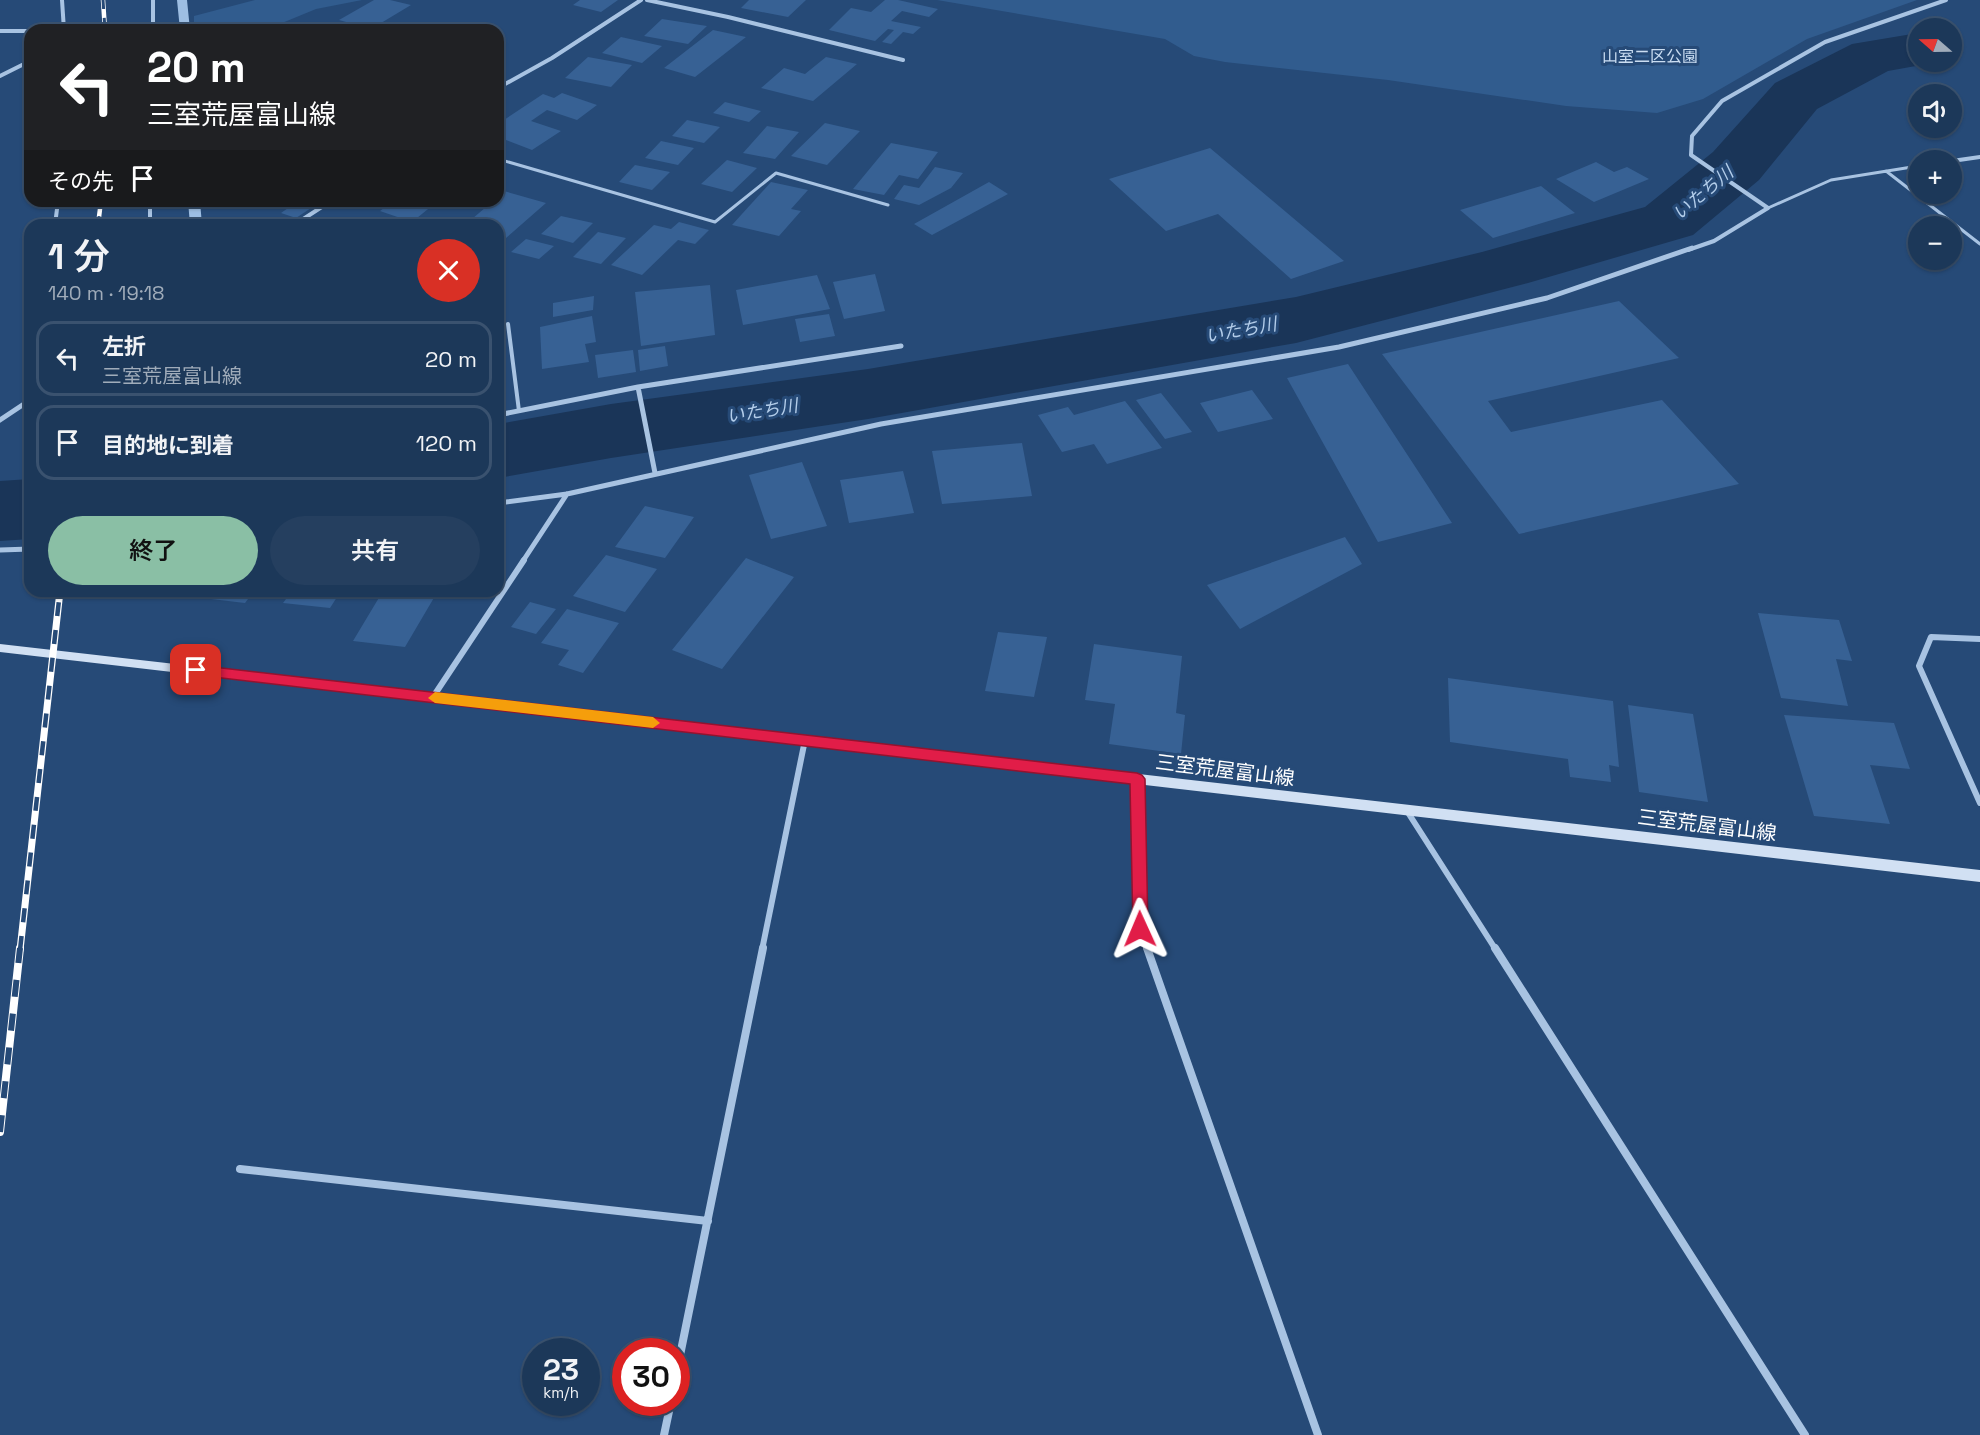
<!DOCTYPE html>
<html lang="ja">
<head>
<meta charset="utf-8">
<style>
	:root { --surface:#1c3859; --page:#253f5f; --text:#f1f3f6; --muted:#a0acba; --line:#3a526f; --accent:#8abfa5 }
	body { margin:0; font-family:"Space Grotesk","Noto Sans JP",sans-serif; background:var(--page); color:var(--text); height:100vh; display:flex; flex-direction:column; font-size:22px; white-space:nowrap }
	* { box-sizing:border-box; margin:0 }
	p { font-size:20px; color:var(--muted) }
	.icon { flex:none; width:33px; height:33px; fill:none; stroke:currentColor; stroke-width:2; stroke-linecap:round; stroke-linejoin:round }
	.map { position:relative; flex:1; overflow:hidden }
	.side { position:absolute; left:24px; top:219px; width:480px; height:378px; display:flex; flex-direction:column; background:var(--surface); border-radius:18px; box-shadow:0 2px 4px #0004,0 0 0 2px var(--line) }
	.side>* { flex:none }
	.guide { position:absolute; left:24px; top:24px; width:480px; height:183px; border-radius:18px; box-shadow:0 2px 4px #0004,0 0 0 2px var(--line); background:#202124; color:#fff; overflow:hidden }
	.needle { width:39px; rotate:290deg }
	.tools { position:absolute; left:1908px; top:18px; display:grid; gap:12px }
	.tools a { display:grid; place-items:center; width:54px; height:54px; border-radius:50%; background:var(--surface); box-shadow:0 2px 4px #0004,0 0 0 2px var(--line); font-size:30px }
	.speed { position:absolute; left:522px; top:1338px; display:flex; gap:12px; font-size:30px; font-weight:700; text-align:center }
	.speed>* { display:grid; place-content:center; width:78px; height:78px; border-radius:50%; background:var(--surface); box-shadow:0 2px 4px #0004,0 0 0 2px var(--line); line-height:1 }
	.speed small { font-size:15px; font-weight:400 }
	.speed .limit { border:9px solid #d22; background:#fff; color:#111 }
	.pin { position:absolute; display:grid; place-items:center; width:51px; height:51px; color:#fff; margin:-26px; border-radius:12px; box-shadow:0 3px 9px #0006 }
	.me { position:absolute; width:66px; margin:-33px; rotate:359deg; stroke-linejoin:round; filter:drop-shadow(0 0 4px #0008) }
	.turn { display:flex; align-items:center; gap:21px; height:126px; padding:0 24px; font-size:27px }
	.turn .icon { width:78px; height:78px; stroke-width:2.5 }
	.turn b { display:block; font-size:42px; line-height:51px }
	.then { display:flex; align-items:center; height:57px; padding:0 24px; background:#0003; gap:12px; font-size:22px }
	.round { display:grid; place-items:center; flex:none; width:63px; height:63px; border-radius:32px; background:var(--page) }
	.head { display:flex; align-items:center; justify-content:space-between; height:102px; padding:0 24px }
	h1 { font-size:36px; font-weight:600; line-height:45px }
	.button { display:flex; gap:12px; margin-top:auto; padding:12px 24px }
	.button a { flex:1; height:69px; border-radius:36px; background:var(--accent); color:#111; font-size:24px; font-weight:600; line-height:69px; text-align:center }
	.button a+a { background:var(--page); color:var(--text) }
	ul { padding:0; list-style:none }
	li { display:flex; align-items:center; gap:18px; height:75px; margin:0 12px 9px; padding:0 12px; border:3px solid var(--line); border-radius:18px }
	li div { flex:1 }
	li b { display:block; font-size:22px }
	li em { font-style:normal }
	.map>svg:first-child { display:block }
</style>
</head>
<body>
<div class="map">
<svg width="1980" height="1435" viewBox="0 0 1980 1435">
	<rect width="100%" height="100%" fill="#264a77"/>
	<!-- green -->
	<path fill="#315c8e" d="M255,0H362L316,9L265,30H194V16Z
		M937,0H1917L1807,39L1703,99L1657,113L1566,106L1388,80L1225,62L1194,56L1165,39Z"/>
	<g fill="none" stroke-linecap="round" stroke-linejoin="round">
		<!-- stream -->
		<path fill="#9dbee3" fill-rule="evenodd" d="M177,0H187L190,30H180Z
			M188,201H200L202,225H190Z"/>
		<!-- river -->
		<path fill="#1a3558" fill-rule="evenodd" d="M1918,33V62H1938L1888,71L1817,109L1759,180L1693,235L1528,283L1296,343L868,419L611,458L498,478V424L611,404L868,369L1296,297L1482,252L1645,207L1713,152L1775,83L1852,44Z
			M30,479V539L0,541V481Z"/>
	</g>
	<!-- building -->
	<path fill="#376194" d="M374,0H390L411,5L371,29L339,20Z
		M580,0H618L601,12L573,5Z
		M749,0H806L788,17L741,8Z
		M885,0H898L938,9L929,17L902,11L891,21L921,27L913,34L903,32L891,44L882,42L894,30L888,29L875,41L829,30L851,8L871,12Z
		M662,19L707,26L688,44L644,36Z
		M294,24L313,29V30H283Z
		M713,30L746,37L695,77L664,68Z
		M621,37L662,46L642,63L602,53Z
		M588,57L632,65L611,87L565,78Z
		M826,57L857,64L813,101L761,88L784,68L805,74Z
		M562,93L597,105L577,120L547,110L531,121L561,131L532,150L498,137V124L543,94L554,98Z
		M725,102L761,111L749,122L713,113Z
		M687,120L720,127L704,143L672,136Z
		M825,123L860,131L827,165L791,156Z
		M767,126L799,132L775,159L743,153Z
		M661,141L694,148L678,165L645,158Z
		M891,143L938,152L918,179L899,175L884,195L853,189Z
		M1210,148L1344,261L1291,279L1218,214L1166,231L1109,179Z
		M727,160L757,168L732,192L701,184Z
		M1596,162L1614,172L1627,167L1649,179L1594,202L1556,179Z
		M635,165L670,172L652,190L619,182Z
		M935,167L963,173L951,188L919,205L894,199L904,185L919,188Z
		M771,182L808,190L791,209L801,211L779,236L732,225Z
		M989,182L1008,194L932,235L914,224Z
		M1541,186L1575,213L1493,238L1460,210Z
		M504,191L546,203L498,245V225H465L493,201H498V197Z
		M298,201L314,206L296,218L281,213Z
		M393,201H438L412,222L380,211Z
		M561,216L593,223L573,243L541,234Z
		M679,222L709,230L695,244L678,240L642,275L611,265L654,225L671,229Z
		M598,232L626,238L601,264L573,257Z
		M526,239L554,246L539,259L511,252Z
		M875,274L885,311L844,319L833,282Z
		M817,275L830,309L743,325L736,290Z
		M710,285L715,335L641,346L635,292Z
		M594,296L593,310L553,317V303Z
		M1619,301L1679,358L1488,401L1511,432L1662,400L1739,484L1519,534L1382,354Z
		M829,314L835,336L800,342L795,319Z
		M592,316L596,342L585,344L589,362L542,369L540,327Z
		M665,346L668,366L640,371L638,350Z
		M633,350L636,372L598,378L595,355Z
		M1348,364L1452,523L1378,542L1287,378Z
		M1252,390L1273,419L1218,432L1200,403Z
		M1161,393L1192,432L1165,439L1136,400Z
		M1125,401L1162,448L1107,464L1094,444L1062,452L1038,415L1068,407L1074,415Z
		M1022,443L1032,496L942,504L932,451Z
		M802,462L827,526L771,539L749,475Z
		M903,471L914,513L849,523L840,480Z
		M645,506L694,517L665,558L615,547Z
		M1345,537L1362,564L1240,629L1207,585Z
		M606,555L657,569L625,612L573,596Z
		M746,558L794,577L722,669L672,650Z
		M198,591H254L245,603L194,597Z
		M292,591H341L330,608L283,603Z
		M383,591L435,596L405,647L353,641Z
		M530,602L556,609L536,634L511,627Z
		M567,609L619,623L583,673L558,665L569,650L541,643Z
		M1758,613L1839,620L1852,661L1836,659L1848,706L1781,698Z
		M998,632L1047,637L1034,697L985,691Z
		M1094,644L1182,656L1176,713L1185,715L1181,754L1109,744L1115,704L1085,700Z
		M1448,678L1613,701L1619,767L1609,765L1611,782L1570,777L1568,759L1450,742Z
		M1628,705L1693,714L1708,802L1639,792Z
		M1784,715L1894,723L1910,769L1870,765L1890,824L1814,816Z"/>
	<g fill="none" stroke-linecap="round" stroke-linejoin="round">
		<!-- service-far1 -->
		<path stroke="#a8c3e2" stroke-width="3" d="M498,159L715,222L776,173L888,205
			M1886,171L1980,244
			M1768,208L1831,180L1912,167"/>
		<!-- service -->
		<path stroke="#a8c3e2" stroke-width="4" d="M508,324L519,411"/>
		<!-- minor-far3 -->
		<path stroke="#a8c3e2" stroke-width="4" d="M62,0L64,30
			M153,0V30
			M647,0L728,17L903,60
			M0,31H30
			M0,76L30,61
			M498,88L552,58L641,0
			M1952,161L1980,157
			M1912,167L1918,166
			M150,201V225
			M55,225L58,201
			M294,225L331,201
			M1688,250L1714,241L1768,208L1691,155L1692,136L1722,101L1825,42L1946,0"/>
		<!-- minor-far2 -->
		<path stroke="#a8c3e2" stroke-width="5" d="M638,387L655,473
			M498,415L638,387L901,346
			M0,420L30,400
			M498,503L567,494L881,424L1339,347L1547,298L1692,248
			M0,550L30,549
			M523,561L567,494"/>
		<!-- minor-far1 -->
		<path stroke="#a8c3e2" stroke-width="6" d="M1980,639L1931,637L1919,666L1980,803
			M433,697L524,560
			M1137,779L1140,929L1147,950
			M1407,811L1496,950
			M762,950L805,740"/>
		<!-- minor -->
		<path stroke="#a8c3e2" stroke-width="8" d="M1147,948L1318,1435
			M1495,948L1805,1435
			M240,1169L708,1221
			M676,1375L763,948
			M664,1435L671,1402"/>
		<!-- secondary -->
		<path fill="#d1e0f3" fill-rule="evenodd" d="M0,644L1980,870V882L0,652Z"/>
		<!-- rail-far2 casing -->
		<g stroke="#fff" stroke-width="4.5">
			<path id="rail-far2" d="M103,0L105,30
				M98,225L101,201"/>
		</g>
		<!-- rail-far1 casing -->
		<g stroke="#fff" stroke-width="7">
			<path id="rail-far1" d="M20,950L60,591"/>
		</g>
		<!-- rail casing -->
		<g stroke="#fff" stroke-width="8">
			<path id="rail" d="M0,1132L20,948"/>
		</g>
		<!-- rail-far2 -->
		<use href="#rail-far2" stroke="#264a77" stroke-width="3" stroke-dasharray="9" stroke-linecap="butt"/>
		<!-- rail-far1 -->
		<use href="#rail-far1" stroke="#264a77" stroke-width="4.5" stroke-dasharray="14" stroke-linecap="butt"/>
		<!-- rail -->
		<use href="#rail" stroke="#264a77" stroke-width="6" stroke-dasharray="17" stroke-linecap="butt"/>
	</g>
	<!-- route -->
	<path fill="#e11d48" stroke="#92132f" stroke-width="1.5" d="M196,665L1137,773L1142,775L1145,779L1148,929L1146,934L1140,936L1135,934L1133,929L1130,784L196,675L189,670Z"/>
	<!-- slow -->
	<path fill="#f59e0b" d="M435,692L653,717L660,723L653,728L435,703L428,698Z"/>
	<g text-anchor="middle" stroke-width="6" stroke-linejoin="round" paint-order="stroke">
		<!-- far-park labels -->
		<g font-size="16" fill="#caddf2" stroke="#264a77">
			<text x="1650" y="62">山室二区公園</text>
		</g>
		<!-- far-water labels -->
		<g font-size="18" font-style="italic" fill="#b3cdea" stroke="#264a77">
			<text transform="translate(1703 193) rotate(-40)" y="6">いたち川</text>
			<text transform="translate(1241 330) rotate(-10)" y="6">いたち川</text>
			<text transform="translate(762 411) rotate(-9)" y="6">いたち川</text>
		</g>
		<!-- street labels -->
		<g font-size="20" fill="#fff" stroke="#264a77">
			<text transform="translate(1225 770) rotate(7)" y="7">三室荒屋富山線</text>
			<text transform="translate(1707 825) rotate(7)" y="7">三室荒屋富山線</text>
		</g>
	</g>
</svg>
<div class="tools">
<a><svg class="needle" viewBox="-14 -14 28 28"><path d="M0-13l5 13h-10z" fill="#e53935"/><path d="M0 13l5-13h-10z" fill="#a0acba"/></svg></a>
<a><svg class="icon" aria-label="sound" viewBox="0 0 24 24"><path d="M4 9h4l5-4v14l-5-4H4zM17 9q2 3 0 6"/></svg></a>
<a>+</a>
<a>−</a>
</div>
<div class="speed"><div>23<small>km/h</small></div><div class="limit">30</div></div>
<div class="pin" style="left:196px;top:670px;background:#d93025"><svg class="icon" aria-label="arrive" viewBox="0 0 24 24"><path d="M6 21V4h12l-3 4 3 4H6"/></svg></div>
<svg class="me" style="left:1140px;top:929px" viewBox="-20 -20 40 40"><path d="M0-17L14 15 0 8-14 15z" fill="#e11d48" stroke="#fff" stroke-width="4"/></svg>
<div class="guide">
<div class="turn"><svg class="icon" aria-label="left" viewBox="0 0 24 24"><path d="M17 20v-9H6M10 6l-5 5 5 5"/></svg><div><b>20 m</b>三室荒屋富山線</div></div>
<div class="then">その先<svg class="icon" aria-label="arrive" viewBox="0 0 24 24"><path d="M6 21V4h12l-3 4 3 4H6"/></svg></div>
</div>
<section class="side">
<div class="head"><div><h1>1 分</h1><p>140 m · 19:18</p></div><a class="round" style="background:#d93025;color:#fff"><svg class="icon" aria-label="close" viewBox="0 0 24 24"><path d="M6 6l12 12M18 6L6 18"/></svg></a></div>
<ul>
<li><svg class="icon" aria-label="left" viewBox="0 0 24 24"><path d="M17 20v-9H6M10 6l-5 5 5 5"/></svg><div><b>左折</b><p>三室荒屋富山線</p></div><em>20 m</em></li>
<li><svg class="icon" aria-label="arrive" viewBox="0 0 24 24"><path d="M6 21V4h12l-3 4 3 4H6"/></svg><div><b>目的地に到着</b></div><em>120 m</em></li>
</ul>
<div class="button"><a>終了</a><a>共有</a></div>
</section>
</div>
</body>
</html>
